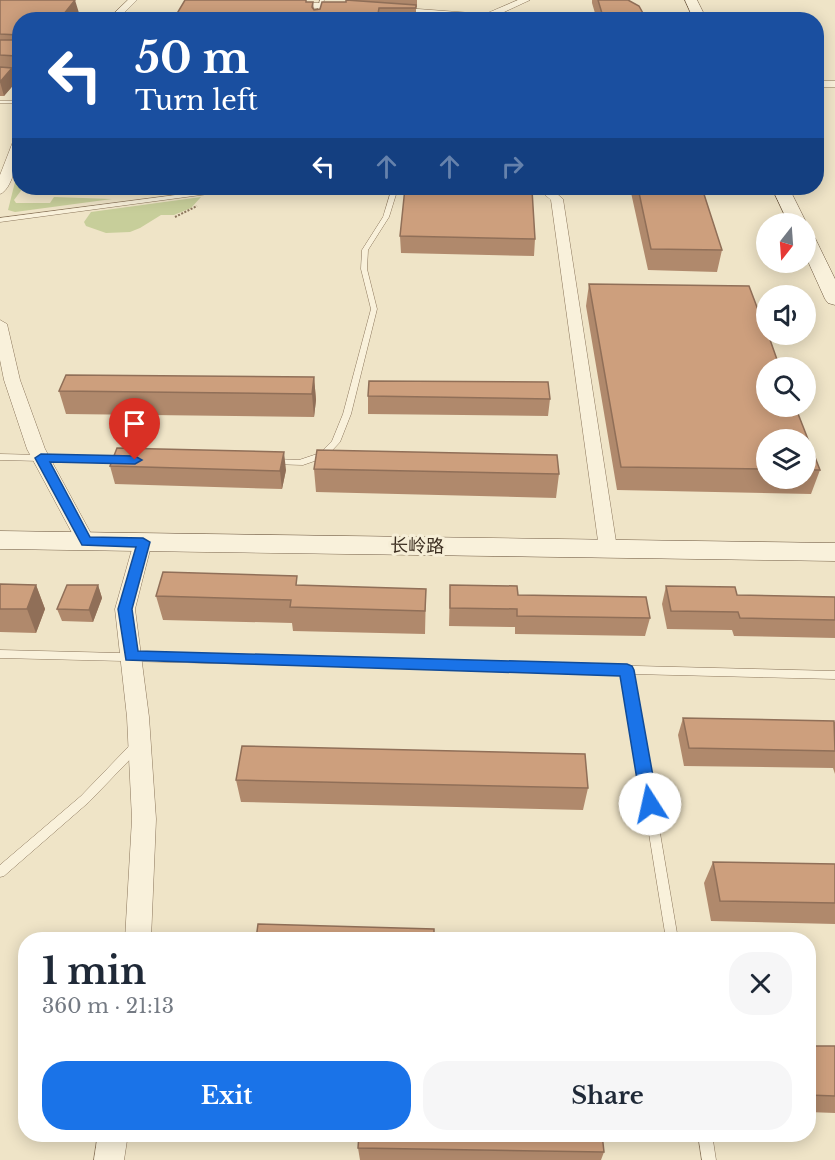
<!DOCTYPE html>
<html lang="en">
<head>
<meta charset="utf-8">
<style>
	:root { --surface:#fff; --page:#f6f6f7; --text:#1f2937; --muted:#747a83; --accent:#1a73e8 }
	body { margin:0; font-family:"Libre Baskerville","Noto Sans SC",serif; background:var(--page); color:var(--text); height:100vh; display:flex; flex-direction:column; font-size:22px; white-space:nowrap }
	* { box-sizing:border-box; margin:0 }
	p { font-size:20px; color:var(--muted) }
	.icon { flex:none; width:33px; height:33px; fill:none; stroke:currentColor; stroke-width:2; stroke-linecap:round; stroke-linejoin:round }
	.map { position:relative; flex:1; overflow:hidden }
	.drawer { position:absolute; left:18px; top:932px; width:798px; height:210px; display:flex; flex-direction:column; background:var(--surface); border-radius:24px; box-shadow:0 3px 15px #0003 }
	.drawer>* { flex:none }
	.banner { position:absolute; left:12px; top:12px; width:812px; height:183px; border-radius:24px; box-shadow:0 3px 15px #0003; background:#1a4fa0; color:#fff; overflow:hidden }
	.needle { width:39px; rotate:197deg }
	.tools { position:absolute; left:756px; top:213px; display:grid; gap:12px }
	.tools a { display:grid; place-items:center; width:60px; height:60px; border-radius:50%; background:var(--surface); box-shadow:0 3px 15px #0003; font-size:30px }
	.pin { position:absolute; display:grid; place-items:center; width:51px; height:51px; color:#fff; margin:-62px -26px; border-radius:50% 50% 50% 0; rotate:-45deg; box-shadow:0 0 6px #0007 }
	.pin .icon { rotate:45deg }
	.me { position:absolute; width:66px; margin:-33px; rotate:350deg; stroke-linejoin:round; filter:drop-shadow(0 0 4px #0008) }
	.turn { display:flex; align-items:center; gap:21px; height:126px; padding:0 24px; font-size:27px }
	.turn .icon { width:78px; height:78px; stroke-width:2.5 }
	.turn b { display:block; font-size:42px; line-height:51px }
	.lanes { display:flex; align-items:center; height:57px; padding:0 24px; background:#0003; justify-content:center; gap:30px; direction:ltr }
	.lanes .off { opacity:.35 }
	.round { display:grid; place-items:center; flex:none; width:63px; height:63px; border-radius:24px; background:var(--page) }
	.headline { display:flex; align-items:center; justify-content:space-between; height:102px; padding:0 24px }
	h1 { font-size:36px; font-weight:800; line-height:45px }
	.cta { display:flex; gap:12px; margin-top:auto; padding:12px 24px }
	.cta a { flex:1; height:69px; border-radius:24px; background:var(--accent); color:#fff; font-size:24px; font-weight:800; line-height:69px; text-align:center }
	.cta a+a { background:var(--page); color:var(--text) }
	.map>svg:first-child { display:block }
</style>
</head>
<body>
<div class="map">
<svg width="835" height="1160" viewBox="0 0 835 1160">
	<rect width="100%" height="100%" fill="#efe4c7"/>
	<!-- green -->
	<path fill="#c7ce9a" d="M19,166L20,188H23L14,200L16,203H50L54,197L112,199L15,212L8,210Z
		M201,197L191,208L174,215H161L140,228L130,232L106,233L86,226L84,222L91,212Z"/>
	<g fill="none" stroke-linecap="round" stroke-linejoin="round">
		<!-- lane casing -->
		<g stroke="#8b765c" stroke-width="1">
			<path id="lane" d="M320,0H324L319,20H315Z
				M0,101H20V103H0Z
				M229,188H241L238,190L0,222V218Z
				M392,188H398L389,217L368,250L367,269L377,309L351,414L340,442L326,457L303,465L272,464L271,462L275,459L299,460L320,453L332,441L343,414L371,309L361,269L362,250L383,217Z
				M429,188H546L548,189L545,191L431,190Z
				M0,454L123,457L127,460L123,463L0,460Z
				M0,650L835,671V679L633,674L678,939H666L623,673L0,658Z
				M137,741L141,742L142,745L141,748L89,802L4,876L0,877V865L81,796L133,742Z
				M698,1134H712L716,1160H702Z"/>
		</g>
		<!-- street casing -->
		<g stroke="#8b765c" stroke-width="1">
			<path id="street" d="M128,0H137L117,20H107Z
				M236,0L347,4L351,7L347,10L240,3Z
				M518,0H530L487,20L391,13L386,10L391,7L485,14Z
				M816,81H835V87H816Z
				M20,136C20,149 14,189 0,194V175L14,139Z
				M537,188H550L563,199L617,548L615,553L608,555L601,553L599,548L551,200Z
				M0,320L7,324L20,380L45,449L95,541L93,546L86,548L79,546L27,449L4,380L0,360Z
				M143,535L150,537L152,542L135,609L149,717L156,819L151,939H125L132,819L127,717L115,609L134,542L136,537Z
				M98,1134H128L124,1160H94Z"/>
		</g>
		<!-- secondary casing -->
		<g stroke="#6d573f" stroke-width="1">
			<path id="secondary" d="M685,0H697L707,20H694Z
				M0,71L20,72V80L0,79Z
				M772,188H789L807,224L806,226V224H789Z
				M806,233L812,234L815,238L835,279V305L828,303L825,299L806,257Z
				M0,531L835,543V561L0,549Z"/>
		</g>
		<!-- path -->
		<path stroke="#8b765c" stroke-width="2" stroke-dasharray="2 1.5" stroke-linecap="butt" d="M175,217L197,206"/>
		<!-- lane -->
		<use href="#lane" fill="#f9f1db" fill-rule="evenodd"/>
		<!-- street -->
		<use href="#street" fill="#f9f1db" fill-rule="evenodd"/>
		<!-- secondary -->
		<use href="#secondary" fill="#f9f1db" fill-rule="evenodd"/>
	</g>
	<!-- wall -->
	<path fill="#b0896c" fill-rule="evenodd" d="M0,0L79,13L20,20V70H12L16,82L4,96H0Z
		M349,0H417V7H416V20H131L175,17L307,2H313L314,10L320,9L346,2Z
		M592,0H628L643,20H597L592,3Z
		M630,188H702L722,250L717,272L648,270Z
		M400,236L535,239L534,256L401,253Z
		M589,284L749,286L766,331V334H768L780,368H766V406H795L820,470L811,494L617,490L586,306ZM766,440H806V478H766Z
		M314,377L316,400L314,417L66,414L59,391Z
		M368,396L550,399L548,416L368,414Z
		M110,466L286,470L282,489L115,484Z
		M314,469L559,474L556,498L316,492Z
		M0,584L36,585L45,609L36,633L0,632Z
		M98,585L102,598L93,622L62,621L57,609Z
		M299,585L426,589L425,634L293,631L292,623L163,620L156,596Z
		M450,585L518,595L650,618L645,636L515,634V627L449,626Z
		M666,586L737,595L835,597V638L734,636L732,630L667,629L662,604Z
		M683,718L835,722V774L833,768L684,766L678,735Z
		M236,780L588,788L583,810L241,802Z
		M713,862L835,864V924L711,921L704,883Z
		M808,1046H835V1113L808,1112Z
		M358,1148L604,1152L601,1160H360Z"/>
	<!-- shaded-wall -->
	<path fill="#906f58" d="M75,0L79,13L73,20H59Z
		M12,68L16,82L4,96L0,82Z
		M314,377L316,400L314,417L312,394Z
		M284,452L286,470L282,489L280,471Z
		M36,585L45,609L36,633L27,609Z
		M98,585L102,598L93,622L89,610Z"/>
	<!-- building -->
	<path fill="#cd9f7d" stroke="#906f58" stroke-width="1.5" d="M0,0H75L59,20H20V58L18,60L16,56L0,55V40H16L18,35L0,34Z
		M185,0H306V2H313L312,7L314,10L320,9L322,2H346V0L416,5V8H379L377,20H131L133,17H175Z
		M598,0H628L639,6L644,15L643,20H604Z
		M0,67L12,68L0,82Z
		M405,188L532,190L535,239L400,236Z
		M638,188H702L722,250L651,249Z
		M589,284L749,286L766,331V334H768L780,368H766V406H795L820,470H806V440H766V469L621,467Z
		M66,375L314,377L312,394L59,391Z
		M369,381L548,382L550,399L368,396Z
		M117,448L284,452L280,471L110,466Z
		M317,450L557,455L559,474L314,469Z
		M163,572L297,576L296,585L426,589L425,611L290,607L291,600L156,596Z
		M0,584L36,585L27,609H0Z
		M67,585H98L89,610L57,609Z
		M450,585L517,586L518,595L646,597L650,618L517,616V609L450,608Z
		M666,586L735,587L737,595L835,597V620L740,618L738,612L671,611Z
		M683,718L834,721L835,751L689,748Z
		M242,746L585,754L588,788L236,780Z
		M713,862L835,864V903L720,901Z
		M258,924L434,929V939H256Z
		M808,1046H835V1096L808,1095Z
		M359,1134H602L604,1152L358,1148Z"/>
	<!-- route -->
	<path fill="#1a73e8" stroke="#114b97" stroke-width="1.5" d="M41,454L135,456L142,460L135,464L50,462L90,537L143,538L150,542L132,609L138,651L627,664L632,666L634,670L658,804L655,810L650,812L644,810L641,804L620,676L126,660L118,609L136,547L82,545L35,458Z"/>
	<g text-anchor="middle" stroke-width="6" stroke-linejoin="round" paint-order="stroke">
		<!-- street labels -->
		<g font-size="18" fill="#3b2d20" stroke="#f6eed7">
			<text transform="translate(417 546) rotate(1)" y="6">长岭路</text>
		</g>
	</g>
</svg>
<div class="tools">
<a><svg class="needle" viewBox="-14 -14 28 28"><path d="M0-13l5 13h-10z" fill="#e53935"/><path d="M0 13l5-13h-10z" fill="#747a83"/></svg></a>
<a><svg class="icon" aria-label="sound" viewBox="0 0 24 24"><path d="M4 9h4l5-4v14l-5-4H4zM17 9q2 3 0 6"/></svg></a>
<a><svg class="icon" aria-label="search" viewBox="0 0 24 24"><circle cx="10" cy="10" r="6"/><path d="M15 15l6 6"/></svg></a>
<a><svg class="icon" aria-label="layers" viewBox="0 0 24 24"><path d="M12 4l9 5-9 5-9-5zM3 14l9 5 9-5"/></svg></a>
</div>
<div class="pin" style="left:135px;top:460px;background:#d93025"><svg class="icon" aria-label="arrive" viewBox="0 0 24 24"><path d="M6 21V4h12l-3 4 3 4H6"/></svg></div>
<svg class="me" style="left:650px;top:804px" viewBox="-20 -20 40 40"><circle r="19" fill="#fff"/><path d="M0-13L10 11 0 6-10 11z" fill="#1a73e8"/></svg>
<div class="banner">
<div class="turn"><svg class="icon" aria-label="left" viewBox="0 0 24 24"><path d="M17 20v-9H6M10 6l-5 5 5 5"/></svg><div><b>50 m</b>Turn left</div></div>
<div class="lanes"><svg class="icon" aria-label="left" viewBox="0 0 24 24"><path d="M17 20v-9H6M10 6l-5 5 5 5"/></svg><svg class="icon off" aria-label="ahead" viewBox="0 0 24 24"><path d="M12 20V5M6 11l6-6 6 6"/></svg><svg class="icon off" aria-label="ahead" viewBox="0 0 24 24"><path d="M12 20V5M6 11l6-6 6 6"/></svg><svg class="icon off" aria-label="right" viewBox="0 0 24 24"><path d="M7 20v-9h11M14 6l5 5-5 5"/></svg></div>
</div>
<section class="drawer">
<div class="headline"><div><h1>1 min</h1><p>360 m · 21:13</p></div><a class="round"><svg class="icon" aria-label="close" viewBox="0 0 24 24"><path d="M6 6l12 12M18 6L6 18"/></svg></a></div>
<div class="cta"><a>Exit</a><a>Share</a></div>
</section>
</div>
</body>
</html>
